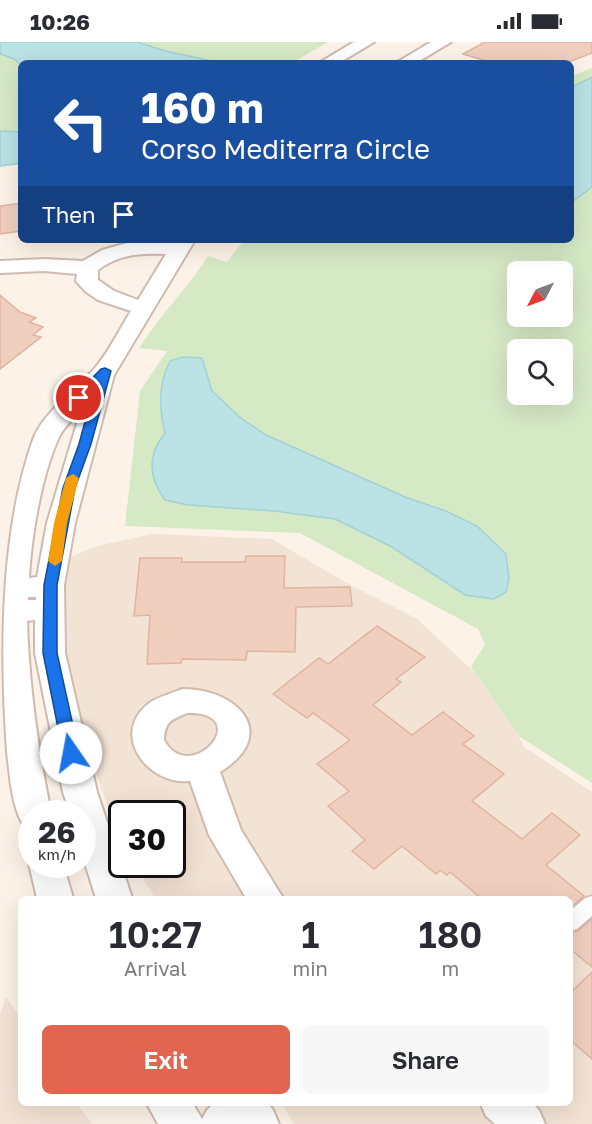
<!DOCTYPE html>
<html lang="en">
<head>
<meta charset="utf-8">
<style>
	:root { --surface:#fff; --page:#f7f7f7; --text:#2b2b33; --muted:#7c7c81; --accent:#e16550 }
	body { margin:0; font-family:"Golos Text",sans-serif; background:var(--page); color:var(--text); height:100vh; display:flex; flex-direction:column; font-size:22px; white-space:nowrap }
	* { box-sizing:border-box; margin:0 }
	p { font-size:20px; color:var(--muted) }
	.icon { flex:none; width:33px; height:33px; fill:none; stroke:currentColor; stroke-width:2; stroke-linecap:round; stroke-linejoin:round }
	.map { position:relative; flex:1; overflow:hidden }
	.side { position:absolute; left:18px; top:854px; width:555px; height:210px; display:flex; flex-direction:column; background:var(--surface); border-radius:9px; box-shadow:0 6px 24px #0002 }
	.side>* { flex:none }
	.hud { position:absolute; left:18px; top:18px; width:556px; height:183px; border-radius:9px; box-shadow:0 6px 24px #0002; background:#1a4fa0; color:#fff; overflow:hidden }
	.needle { width:39px; rotate:229deg }
	.buttons { position:absolute; left:507px; top:219px; display:grid; gap:12px }
	.buttons a { display:grid; place-items:center; width:66px; height:66px; border-radius:9px; background:var(--surface); box-shadow:0 6px 24px #0002; font-size:30px }
	.speed { position:absolute; left:18px; top:758px; display:flex; gap:12px; font-size:30px; font-weight:700; text-align:center }
	.speed>* { display:grid; place-content:center; width:78px; height:78px; border-radius:50%; background:var(--surface); box-shadow:0 6px 24px #0002; line-height:1 }
	.speed small { font-size:15px; font-weight:400 }
	.speed .limit { border:3px solid #111; border-radius:9px; background:#fff; color:#111 }
	.pin { position:absolute; display:grid; place-items:center; width:51px; height:51px; color:#fff; margin:-26px; border:3px solid #fff; border-radius:50%; box-shadow:0 2px 6px #0007 }
	.me { position:absolute; width:66px; margin:-33px; rotate:348deg; stroke-linejoin:round; filter:drop-shadow(0 0 4px #0008) }
	.turn { display:flex; align-items:center; gap:21px; height:126px; padding:0 24px; font-size:27px }
	.turn .icon { width:78px; height:78px; stroke-width:2.5 }
	.turn b { display:block; font-size:42px; line-height:51px }
	.then { display:flex; align-items:center; height:57px; padding:0 24px; background:#0003; gap:12px; font-size:22px }
	.eta { display:flex; justify-content:space-evenly; align-items:center; height:102px; text-align:center }
	.eta b { font-size:36px; font-weight:600; line-height:42px }
	.action { display:flex; gap:12px; margin-top:auto; padding:12px 24px }
	.action a { flex:1; height:69px; border-radius:9px; background:var(--accent); color:#fff; font-size:24px; font-weight:600; line-height:69px; text-align:center }
	.action a+a { background:var(--page); color:var(--text) }
	.status { display:flex; justify-content:space-between; align-items:center; height:42px; padding:0 30px; background:var(--surface); direction:ltr }
	.status svg { height:16px; fill:currentColor }
	.map>svg:first-child { display:block }
</style>
</head>
<body>
<div class="status"><b>10:26</b><svg viewBox="0 0 49 12"><path d="M0 12V9h3v3zM5 12V6h3v6zM10 12V3h3v9zM15 12V0h3v12zM26 1h20v11H26zM47 4h2v5h-2z"/></svg></div>
<div class="map">
<svg width="592" height="1082" viewBox="0 0 592 1082">
	<rect width="100%" height="100%" fill="#fcf2e7"/>
	<!-- residential -->
	<path fill="#f3e3d5" d="M152,492L272,497L345,540L417,577L496,650L524,705L592,750V1082H294L281,1061L570,1060V856H155L134,822H172V771H122L121,799L65,649L42,527L97,504Z
		M6,955L21,977V1060L76,1061L93,1082H0V972Z"/>
	<!-- green -->
	<path fill="#d6e9c5" fill-rule="evenodd" d="M0,0H328L292,21H21V123L0,124Z
		M592,26V741L520,695L471,625L485,602L478,587L300,491L125,484L140,349L167,309L139,306C160,273 187,247 208,214L227,220L244,198H572V34ZM518,230H562V274H518ZM518,308H562V352H518Z"/>
	<!-- water -->
	<path fill="#bbe2e5" stroke="#a2d2d6" stroke-width="1.5" d="M0,0H137L166,9L220,21H21V23L14,17L0,12Z
		M592,35V145L572,160V45Z
		M0,89L21,90V121L0,124Z
		M183,315L202,316L212,349L242,377L266,393L405,455L446,469L477,484L506,512L509,536L506,550L494,557L465,553L392,505L335,477L274,469L188,463L165,458C148,435 147,413 165,391C159,366 158,343 170,319Z"/>
	<!-- building -->
	<path fill="#f0cfbf" stroke="#e2b4a0" stroke-width="1.5" d="M485,0H592V11L566,21H493L463,12Z
		M21,161V189L0,192V164Z
		M0,253L20,270L36,276L29,280L43,285L33,293L41,295L0,327Z
		M246,514H285L284,546L350,545L352,564L296,565L295,610L247,609L246,618L182,617L181,621L147,622L150,573L134,574L140,516H182V520H245Z
		M377,584L425,615L396,637L401,640L373,663L412,693L443,670L474,694L463,702L504,732L472,759L522,797L552,771L580,793L546,823L584,854L570,866V856H481L450,830L447,833L440,828L436,832L402,804L374,827L352,809L365,798L328,764L349,749L317,722L350,698L313,671L307,676L273,652L319,616L328,622Z
		M592,877V925L570,907V891L578,889Z
		M592,930V1017L570,998V951Z"/>
	<g fill="none" stroke-linecap="round" stroke-linejoin="round">
		<!-- service casing -->
		<g stroke="#cfbbb0" stroke-width="3">
			<path id="service" d="M592,854V874L577,887L570,889V869L585,856Z"/>
		</g>
		<!-- minor casing -->
		<g stroke="#cfbbb0" stroke-width="4">
			<path id="minor" d="M354,0H374L339,21H319Z
				M431,0H451L416,21H396Z
				M195,198L114,333L75,481L64,543L65,611L97,750L132,856H96L82,812V771H70L63,750L35,611V578L27,579C29,644 38,707 51,771H32V784L22,781C11,760 10,733 7,710C0,610 0,488 34,395C46,368 75,349 94,327C109,310 119,288 131,269L98,258L85,249L76,239L77,232L44,229L0,231V219L44,217L83,219L102,208L131,200ZM166,212L138,258L114,249L98,238V228C119,212 141,211 166,212ZM81,368L47,481L37,535L29,536C31,495 42,430 60,393C65,384 74,376 81,368ZM28,555H36V558H28Z
				M183,647C239,647 280,693 220,730L241,788L283,856H246L209,793L190,739C150,744 109,694 148,662C157,655 172,651 183,647ZM187,671C257,670 190,746 164,698C165,679 171,678 187,671Z
				M32,816V822H63L73,856H37L29,822Z
				M146,1060H192L202,1077L207,1068L215,1060H267L273,1068L279,1082H158Z
				M480,1060H531L539,1068L545,1082H495L486,1074Z"/>
		</g>
		<!-- service -->
		<use href="#service" fill="#fff" fill-rule="evenodd"/>
		<!-- minor -->
		<use href="#minor" fill="#fff" fill-rule="evenodd"/>
	</g>
	<!-- route -->
	<path fill="#1a73e8" stroke="#114b97" stroke-width="1.5" d="M105,326L111,329L91,402L75,446L57,543V611L79,711L77,715H66L63,711L43,611L44,543L63,446L79,402L94,346L83,358H74L73,356L101,327Z"/>
	<!-- slow -->
	<path fill="#f59e0b" d="M73,432L79,436L67,481L62,519L55,524L48,519L54,481L66,436Z"/>
</svg>
<div class="buttons">
<a><svg class="needle" viewBox="-14 -14 28 28"><path d="M0-13l5 13h-10z" fill="#e53935"/><path d="M0 13l5-13h-10z" fill="#7c7c81"/></svg></a>
<a><svg class="icon" aria-label="search" viewBox="0 0 24 24"><circle cx="10" cy="10" r="6"/><path d="M15 15l6 6"/></svg></a>
</div>
<div class="speed"><div>26<small>km/h</small></div><div class="limit">30</div></div>
<div class="pin" style="left:79px;top:356px;background:#d93025"><svg class="icon" aria-label="arrive" viewBox="0 0 24 24"><path d="M6 21V4h12l-3 4 3 4H6"/></svg></div>
<svg class="me" style="left:71px;top:711px" viewBox="-20 -20 40 40"><circle r="19" fill="#fff"/><path d="M0-13L10 11 0 6-10 11z" fill="#1a73e8"/></svg>
<div class="hud">
<div class="turn"><svg class="icon" aria-label="left" viewBox="0 0 24 24"><path d="M17 20v-9H6M10 6l-5 5 5 5"/></svg><div><b>160 m</b>Corso Mediterra Circle</div></div>
<div class="then">Then<svg class="icon" aria-label="arrive" viewBox="0 0 24 24"><path d="M6 21V4h12l-3 4 3 4H6"/></svg></div>
</div>
<section class="side">
<div class="eta">
<div><b>10:27</b><p>Arrival</p></div>
<div><b>1</b><p>min</p></div>
<div><b>180</b><p>m</p></div>
</div>
<div class="action"><a>Exit</a><a>Share</a></div>
</section>
</div>
</body>
</html>
